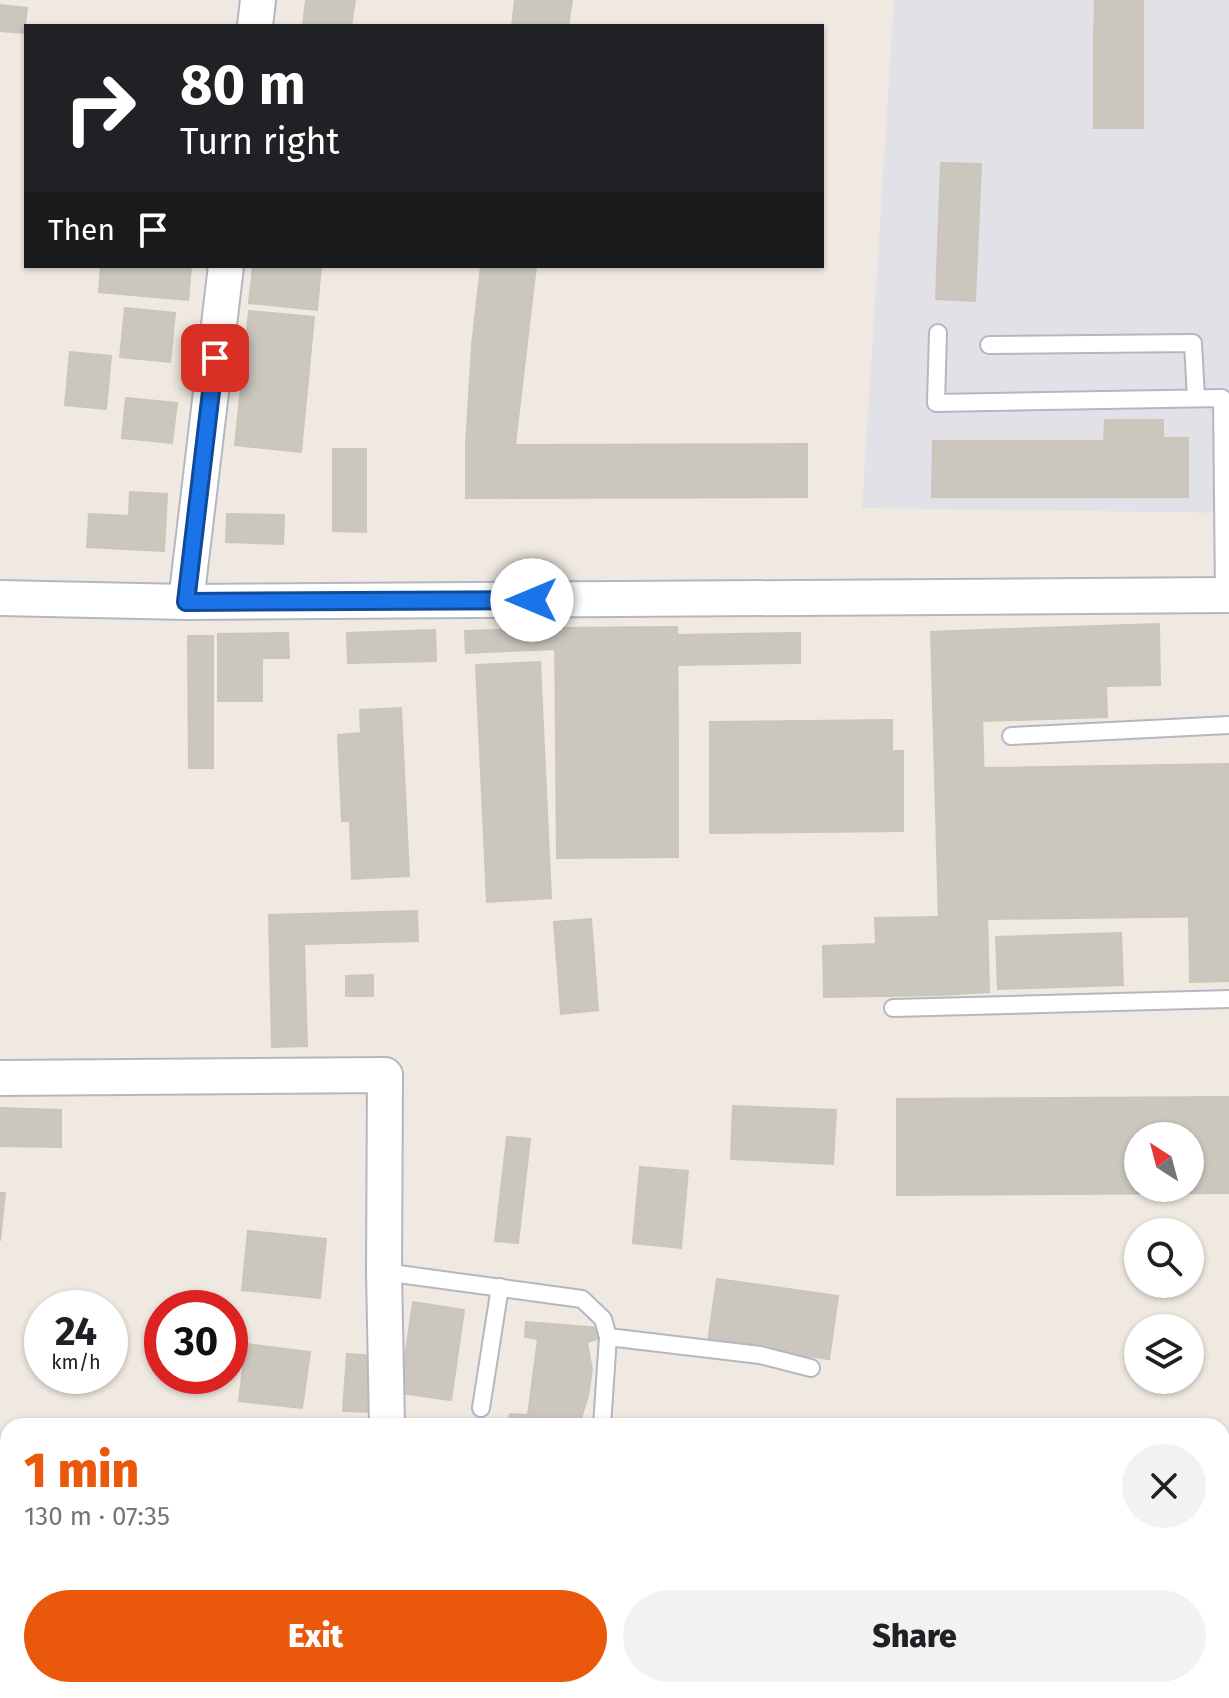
<!DOCTYPE html>
<html lang="en">
<head>
<meta charset="utf-8">
<style>
	:root { --surface:#fff; --page:#f2f2f2; --text:#202124; --muted:#757577; --accent:#ea580c }
	body { margin:0; font-family:"Fira Sans",sans-serif; background:var(--page); color:var(--text); height:100vh; display:flex; flex-direction:column; font-size:30px; white-space:nowrap }
	* { box-sizing:border-box; margin:0 }
	p { font-size:26px; color:var(--muted) }
	.icon { flex:none; width:44px; height:44px; fill:none; stroke:currentColor; stroke-width:2; stroke-linecap:round; stroke-linejoin:round }
	.map { position:relative; flex:1; overflow:hidden }
	.sheet { position:absolute; left:0px; top:1418px; width:1230px; height:280px; display:flex; flex-direction:column; background:var(--surface); border-radius:24px 24px 0 0; box-shadow:0 2px 6px #0004 }
	.sheet>* { flex:none }
	.banner { position:absolute; left:24px; top:24px; width:800px; height:244px; border-radius:0px; box-shadow:0 2px 6px #0004; background:#202124; color:#fff; overflow:hidden }
	.needle { width:52px; rotate:324deg }
	.buttons { position:absolute; left:1124px; top:1122px; display:grid; gap:16px }
	.buttons a { display:grid; place-items:center; width:80px; height:80px; border-radius:50%; background:var(--surface); box-shadow:0 2px 6px #0004; font-size:40px }
	.speed { position:absolute; left:24px; top:1290px; display:flex; gap:16px; font-size:40px; font-weight:700; text-align:center }
	.speed>* { display:grid; place-content:center; width:104px; height:104px; border-radius:50%; background:var(--surface); box-shadow:0 2px 6px #0004; line-height:1 }
	.speed small { font-size:20px; font-weight:400 }
	.speed .limit { border:12px solid #d22; background:#fff; color:#111 }
	.pin { position:absolute; display:grid; place-items:center; width:68px; height:68px; color:#fff; margin:-34px; border-radius:16px; box-shadow:0 4px 12px #0006 }
	.me { position:absolute; width:88px; margin:-44px; rotate:270deg; stroke-linejoin:round; filter:drop-shadow(0 0 6px #0008) }
	.turn { display:flex; align-items:center; gap:28px; height:168px; padding:0 24px; font-size:36px }
	.turn .icon { width:104px; height:104px; stroke-width:2.5 }
	.turn b { display:block; font-size:56px; line-height:68px }
	.then { display:flex; align-items:center; height:76px; padding:0 24px; background:#0003; gap:16px; font-size:30px }
	.round { display:grid; place-items:center; flex:none; width:84px; height:84px; border-radius:42px; background:var(--page) }
	.summary { display:flex; align-items:center; justify-content:space-between; height:136px; padding:0 24px }
	h1 { font-size:48px; font-weight:800; line-height:60px; color:var(--accent) }
	.primary-button { display:flex; gap:16px; margin-top:auto; padding:16px 24px }
	.primary-button a { flex:1; height:92px; border-radius:48px; background:var(--accent); color:#fff; font-size:32px; font-weight:800; line-height:92px; text-align:center }
	.primary-button a+a { background:var(--page); color:var(--text) }
	.map>svg:first-child { display:block }
</style>
</head>
<body>
<div class="map">
<svg width="1229" height="1698" viewBox="0 0 1229 1698">
	<rect width="100%" height="100%" fill="#efe9e1"/>
	<!-- industrial -->
	<path fill="#e3e1e8" d="M894,0H1229V513L862,508Z"/>
	<!-- building -->
	<path fill="#cbc7bf" stroke="#cbc5ba" stroke-width="2" fill-rule="evenodd" d="M306,0H355L351,26H303Z
		M515,0L571,7L568,26H512Z
		M517,0H572L571,7Z
		M1095,0H1143V43H1094Z
		M0,5L27,8L24,33L0,31Z
		M1094,43H1143V128H1094Z
		M941,163L981,164L975,301L936,299Z
		M101,266H191L188,300L99,292Z
		M253,266H321L317,310L249,303Z
		M481,266H536L526,351L472,345Z
		M125,308L175,313L170,362L120,357Z
		M249,311L314,317L301,452L235,445Z
		M472,345L526,351L515,445H466Z
		M70,352L111,356L106,409L65,405Z
		M126,398L177,403L172,443L122,438Z
		M1105,420H1163V438H1188V497H932L933,441H1104Z
		M807,444V497L466,498V445Z
		M333,449H366V532L333,531Z
		M130,492L167,494L164,551L87,547L89,514L129,516Z
		M227,514L284,515L283,544L226,542Z
		M1159,624L1160,685L1106,686L1107,717L982,721L980,630Z
		M677,627L678,743L556,744L555,628Z
		M555,628V649L466,653L465,631Z
		M435,630L436,661L348,663L347,633Z
		M980,630L989,992L941,995L931,632Z
		M288,633L289,658H262V701H218V634Z
		M800,633V663L677,665V635Z
		M188,636H213V768H189Z
		M540,662L551,898L487,902L476,665Z
		M401,708L409,876L367,878L360,710Z
		M892,720V751H903V831L710,833V722Z
		M360,733L367,878L352,879L350,821H342L338,735Z
		M678,743V857L557,858L556,744Z
		M1229,764V916L987,919L983,768Z
		M417,911L418,941L304,944L307,1046L272,1047L269,915Z
		M1189,916H1229V981L1190,982Z
		M939,917L941,995L824,997L823,946L876,944L875,918Z
		M591,919L598,1010L561,1014L554,922Z
		M1121,933L1123,985L998,989L996,937Z
		M373,975V996H346V976Z
		M1229,1097V1193L897,1195V1099ZM1138,1136H1190V1188H1138Z
		M733,1106L836,1110L833,1164L731,1159Z
		M0,1108L61,1110V1147L0,1146Z
		M507,1137L530,1139L518,1243L495,1241Z
		M640,1167L688,1171L681,1248L633,1243Z
		M0,1193H5L0,1241Z
		M248,1231L326,1239L320,1298L242,1290Z
		M717,1279L838,1296L829,1359L708,1342Z
		M413,1302L464,1310L451,1400L400,1393Z
		M526,1322L599,1328L600,1338L587,1342L592,1370L588,1395L579,1426H508L510,1414L528,1415L538,1339L525,1337Z
		M246,1344L310,1352L302,1408L239,1401Z
		M347,1354L373,1356L370,1412L343,1411Z
		M0,1490L8,1491V1562L0,1560Z
		M559,1690H830L829,1698H558Z"/>
	<g fill="none" stroke-linecap="round" stroke-linejoin="round">
		<!-- lane casing -->
		<g stroke="#b4b7c1" stroke-width="20">
			<path id="lane" d="M938,333L936,403L1222,398L1224,595
				M989,345L1193,343L1196,398
				M1011,736L1229,725
				M893,1008L1229,999
				M384,1272L582,1299L603,1319L608,1337L602,1426
				M608,1337L760,1355L811,1368
				M481,1408L500,1287"/>
		</g>
		<!-- street casing -->
		<g stroke="#b4b7c1" stroke-width="38">
			<path id="street" d="M255,26L258,0
				M0,598L186,602L1229,595
				M186,602L226,266
				M0,1078L385,1075L384,1272L387,1426
				M0,1616L8,1617
				M0,1696L18,1698
				M374,1698L375,1690"/>
		</g>
		<!-- lane -->
		<use href="#lane" stroke="#fff" stroke-width="16"/>
		<!-- street -->
		<use href="#street" stroke="#fff" stroke-width="34"/>
	</g>
	<g fill="none" stroke-linecap="round" stroke-linejoin="round">
		<!-- route casing -->
		<g stroke="#114b97" stroke-width="20">
			<path id="route" d="M215,358L186,602L532,600"/>
		</g>
		<!-- route -->
		<use href="#route" stroke="#1a73e8" stroke-width="14"/>
	</g>
</svg>
<div class="buttons">
<a><svg class="needle" viewBox="-14 -14 28 28"><path d="M0-13l5 13h-10z" fill="#e53935"/><path d="M0 13l5-13h-10z" fill="#757577"/></svg></a>
<a><svg class="icon" aria-label="search" viewBox="0 0 24 24"><circle cx="10" cy="10" r="6"/><path d="M15 15l6 6"/></svg></a>
<a><svg class="icon" aria-label="layers" viewBox="0 0 24 24"><path d="M12 4l9 5-9 5-9-5zM3 14l9 5 9-5"/></svg></a>
</div>
<div class="speed"><div>24<small>km/h</small></div><div class="limit">30</div></div>
<div class="pin" style="left:215px;top:358px;background:#d93025"><svg class="icon" aria-label="arrive" viewBox="0 0 24 24"><path d="M6 21V4h12l-3 4 3 4H6"/></svg></div>
<svg class="me" style="left:532px;top:600px" viewBox="-20 -20 40 40"><circle r="19" fill="#fff"/><path d="M0-13L10 11 0 6-10 11z" fill="#1a73e8"/></svg>
<div class="banner">
<div class="turn"><svg class="icon" aria-label="right" viewBox="0 0 24 24"><path d="M7 20v-9h11M14 6l5 5-5 5"/></svg><div><b>80 m</b>Turn right</div></div>
<div class="then">Then<svg class="icon" aria-label="arrive" viewBox="0 0 24 24"><path d="M6 21V4h12l-3 4 3 4H6"/></svg></div>
</div>
<section class="sheet">
<div class="summary"><div><h1>1 min</h1><p>130 m · 07:35</p></div><a class="round"><svg class="icon" aria-label="close" viewBox="0 0 24 24"><path d="M6 6l12 12M18 6L6 18"/></svg></a></div>
<div class="primary-button"><a>Exit</a><a>Share</a></div>
</section>
</div>
</body>
</html>
